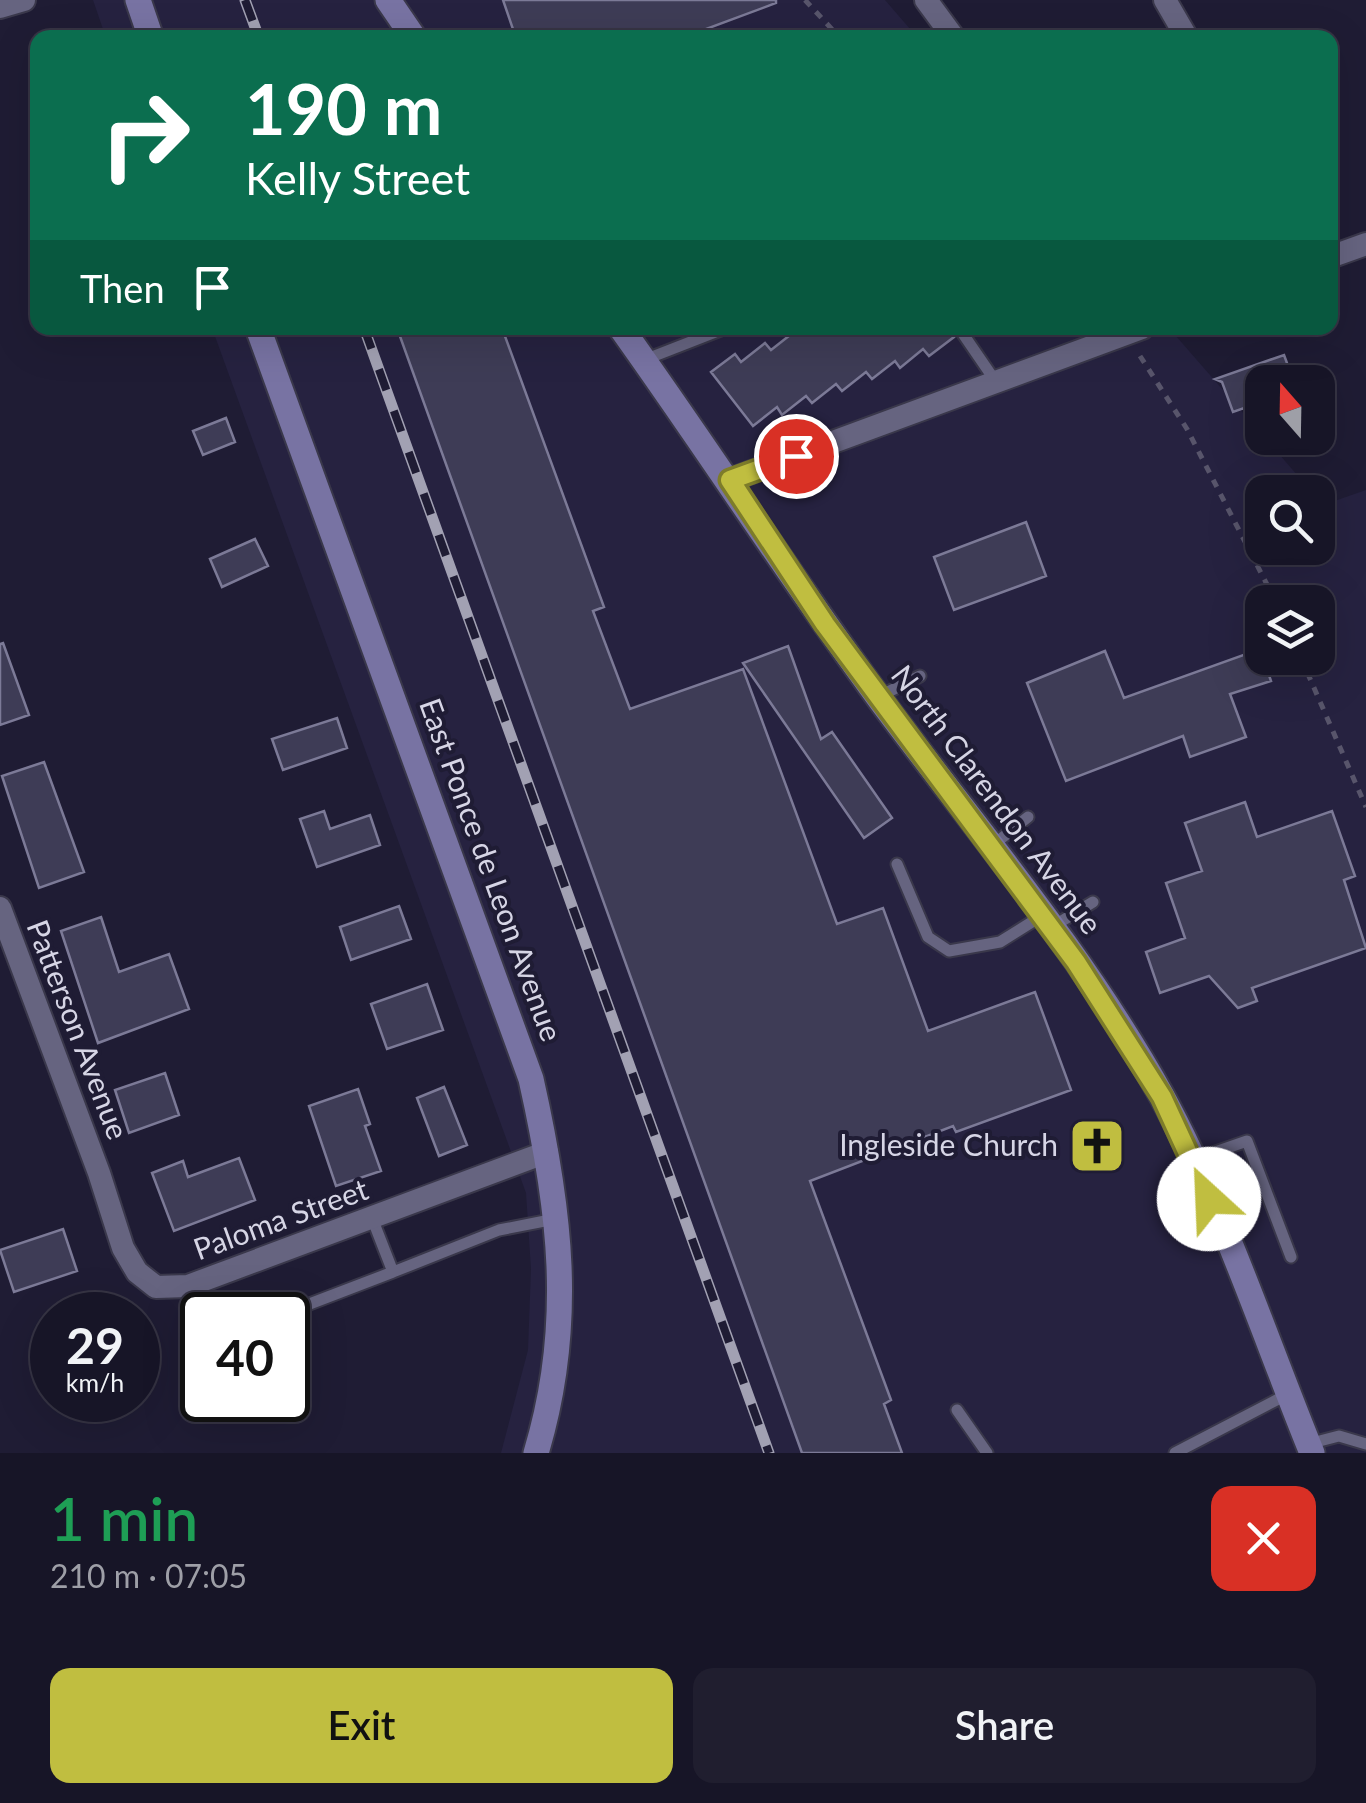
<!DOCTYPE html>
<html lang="en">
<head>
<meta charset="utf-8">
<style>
	:root { --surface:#171527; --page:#201e2f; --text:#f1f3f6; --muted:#9e9fa7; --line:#363444; --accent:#c0be40 }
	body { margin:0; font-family:Lato,sans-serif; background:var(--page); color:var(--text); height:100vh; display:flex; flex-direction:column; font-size:38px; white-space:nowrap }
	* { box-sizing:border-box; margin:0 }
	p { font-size:32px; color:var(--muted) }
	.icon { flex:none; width:55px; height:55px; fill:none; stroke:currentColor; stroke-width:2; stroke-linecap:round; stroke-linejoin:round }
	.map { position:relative; height:1453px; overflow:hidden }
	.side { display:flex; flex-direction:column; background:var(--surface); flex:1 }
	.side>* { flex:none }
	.banner { position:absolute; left:30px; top:30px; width:1308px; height:305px; border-radius:20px; box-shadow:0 10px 40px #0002,0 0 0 2px var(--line); background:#0b6e4f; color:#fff; overflow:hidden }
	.needle { width:65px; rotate:340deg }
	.fabs { position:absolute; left:1245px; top:365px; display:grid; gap:20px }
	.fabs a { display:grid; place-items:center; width:90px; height:90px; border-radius:20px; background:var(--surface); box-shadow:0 10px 40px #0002,0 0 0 2px var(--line); font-size:50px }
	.speed { position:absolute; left:30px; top:1292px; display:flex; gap:20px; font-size:50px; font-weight:700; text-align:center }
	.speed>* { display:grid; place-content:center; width:130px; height:130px; border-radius:50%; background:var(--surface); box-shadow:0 10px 40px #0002,0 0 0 2px var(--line); line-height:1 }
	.speed small { font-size:25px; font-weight:400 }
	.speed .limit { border:5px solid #111; border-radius:15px; background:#fff; color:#111 }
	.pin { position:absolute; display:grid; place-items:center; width:85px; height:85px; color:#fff; margin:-42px; border:5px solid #fff; border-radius:50%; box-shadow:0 2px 10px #0007 }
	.me { position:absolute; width:110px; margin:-55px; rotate:335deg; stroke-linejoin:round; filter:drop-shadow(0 0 8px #0008) }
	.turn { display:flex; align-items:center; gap:35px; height:210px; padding:0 50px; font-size:45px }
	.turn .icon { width:130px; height:130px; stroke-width:2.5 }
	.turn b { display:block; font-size:70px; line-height:85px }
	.then { display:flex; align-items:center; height:95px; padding:0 50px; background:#0003; gap:20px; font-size:38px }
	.round { display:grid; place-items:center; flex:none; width:105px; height:105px; border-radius:20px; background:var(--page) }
	.head { display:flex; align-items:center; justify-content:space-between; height:170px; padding:0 50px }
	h1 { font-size:60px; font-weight:600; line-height:75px; color:#1e9e55 }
	.action { display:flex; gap:20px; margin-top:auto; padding:20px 50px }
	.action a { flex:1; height:115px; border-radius:20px; background:var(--accent); color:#111; font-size:40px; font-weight:600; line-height:115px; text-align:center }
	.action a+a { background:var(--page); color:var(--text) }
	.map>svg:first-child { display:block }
</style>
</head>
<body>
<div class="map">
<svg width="1366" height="1453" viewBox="0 0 1366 1453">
	<rect width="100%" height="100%" fill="#1f1c34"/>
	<!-- built -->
	<path fill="#262240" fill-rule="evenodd" d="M93,0H885L917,37L106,38Z
		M212,328H1169L1312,492H1262V548H1318V499L1323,505L1366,490V1453H501L528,1350L531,1269L526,1193ZM1262,602H1318V658H1262Z"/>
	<!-- building -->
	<path fill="#3e3c56" stroke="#7c7a97" stroke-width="2.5" d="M503,0H776V3L682,38H516Z
		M397,328H502L604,607L593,611L630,709L743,669L837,924L883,908L928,1031L1035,992L1071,1090L956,1132L953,1126L810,1181L891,1400L884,1404L902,1453H802Z
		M799,328H950L954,337L929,356L923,349L900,368L895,361L872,379L866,372L842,391L836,384L812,403L806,396L782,415L777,407L753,426L711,372L735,354L741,362L765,343L771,350Z
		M1284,355L1294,382H1262L1260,451L1244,408L1233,412L1222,382L1215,379Z
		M226,418L235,442L203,455L193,431Z
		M1026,522L1046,576L954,610L934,557Z
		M255,539L268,566L222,587L210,559Z
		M3,643L29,715L0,725V644Z
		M788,646L821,739L832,732L892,818L864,838L743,663Z
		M1260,649L1271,681L1230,694L1246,737L1190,757L1183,736L1066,781L1027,683L1105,651L1124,698Z
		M337,718L347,748L283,770L272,739Z
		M44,762L84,872L39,888L2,776Z
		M1245,802L1257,837L1332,811L1355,876L1344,880L1366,948L1252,988L1257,1001L1238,1008L1209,976L1160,993L1146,952L1185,938L1166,883L1202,871L1185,823Z
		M324,811L330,829L370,815L380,845L317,867L300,819Z
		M399,906L411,939L351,960L340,927Z
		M101,917L119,972L169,954L189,1009L98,1043L61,931Z
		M427,984L443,1030L387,1049L371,1004Z
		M165,1073L179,1115L129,1133L115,1090Z
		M444,1087L467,1145L439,1156L417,1098Z
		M358,1089L370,1124L365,1126L381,1171L336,1186L309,1106Z
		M239,1158L255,1200L174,1231L152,1173L183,1161L188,1177Z
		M63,1229L77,1271L14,1292L0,1250Z"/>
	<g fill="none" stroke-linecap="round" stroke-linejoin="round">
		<!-- lane casing -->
		<g stroke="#3a384b" stroke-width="15">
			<path id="lane" d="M959,328L996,382
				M644,360L726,328
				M878,697L920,676
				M992,846L1028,817
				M897,864L928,937L949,951L1000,942L1043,915
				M1052,927L1093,902
				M1195,1159L1247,1141L1291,1257
				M372,1218L393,1272L499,1230L555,1219
				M299,1308L393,1272
				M957,1410L987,1453
				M1308,1444L1339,1436L1366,1444
				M1175,1453L1288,1394"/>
		</g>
		<!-- street casing -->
		<g stroke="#3a384b" stroke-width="26">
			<path id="street" d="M926,0L954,38
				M1165,0L1187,38
				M0,7L24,0
				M1330,257L1366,244
				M730,480L1142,328
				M0,908L99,1173L123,1248L137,1272L156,1287L188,1286L547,1152"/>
		</g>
		<!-- secondary casing -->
		<g stroke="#3a384b" stroke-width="29">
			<path id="secondary" d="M138,0L151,38
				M388,0L414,38
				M258,328L531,1079C560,1208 575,1324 536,1453
				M621,328C709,451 791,579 881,701C977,830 1084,955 1162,1096C1221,1204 1265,1338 1312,1453"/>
		</g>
		<!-- path -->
		<path stroke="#58556b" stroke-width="5" stroke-dasharray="8 8" stroke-linecap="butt" d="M805,0L840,38
			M1140,356L1187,429L1276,602
			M1301,658L1366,807"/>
		<!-- lane -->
		<use href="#lane" stroke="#666480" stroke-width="11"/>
		<!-- street -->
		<use href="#street" stroke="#666480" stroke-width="22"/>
		<!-- secondary -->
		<use href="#secondary" stroke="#7873a3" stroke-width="25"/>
		<!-- rail casing -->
		<g stroke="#a2a1b3" stroke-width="11">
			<path id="rail" d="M245,0L259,38
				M364,328L769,1453"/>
		</g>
		<!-- rail -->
		<use href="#rail" stroke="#1f1c34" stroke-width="8" stroke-dasharray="22" stroke-linecap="butt"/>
	</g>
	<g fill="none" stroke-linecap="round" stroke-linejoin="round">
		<!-- route casing -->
		<g stroke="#7d7c2a" stroke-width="25">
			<path id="route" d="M796,456L730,480L825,624L1076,962L1162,1097L1209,1199"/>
		</g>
		<!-- route -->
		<use href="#route" stroke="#c0be40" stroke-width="18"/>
	</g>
	<!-- icons -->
	<defs>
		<g id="church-square" transform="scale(2.875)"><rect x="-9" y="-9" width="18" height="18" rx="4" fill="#c0be40" stroke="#1f1c34"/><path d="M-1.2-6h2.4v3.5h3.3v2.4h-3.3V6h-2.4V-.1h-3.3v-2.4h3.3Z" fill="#111"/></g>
	</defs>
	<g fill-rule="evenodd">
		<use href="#church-square" x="1097" y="1146"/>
	</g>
	<g text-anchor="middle" stroke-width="8" stroke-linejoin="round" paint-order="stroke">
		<!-- street labels -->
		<g font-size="30" fill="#d6d5e5" stroke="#1f1c34">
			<text transform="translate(996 800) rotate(53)" y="10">North Clarendon Avenue</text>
			<text transform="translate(490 870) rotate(70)" y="10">East Ponce de Leon Avenue</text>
			<text transform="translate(77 1030) rotate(69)" y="10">Patterson Avenue</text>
			<text transform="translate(281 1220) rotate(-20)" y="10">Paloma Street</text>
		</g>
		<!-- poi labels -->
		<g font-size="30" fill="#d6d5e5" stroke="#1f1c34" text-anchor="end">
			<text x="1058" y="1156">Ingleside Church</text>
		</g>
	</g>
</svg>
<div class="fabs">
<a><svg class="needle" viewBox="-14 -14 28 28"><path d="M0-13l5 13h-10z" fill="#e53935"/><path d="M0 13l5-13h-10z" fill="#9e9fa7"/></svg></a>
<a><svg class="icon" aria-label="search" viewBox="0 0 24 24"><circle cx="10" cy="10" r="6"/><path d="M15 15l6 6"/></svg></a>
<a><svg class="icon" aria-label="layers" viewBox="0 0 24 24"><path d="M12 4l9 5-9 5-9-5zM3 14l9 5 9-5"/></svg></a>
</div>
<div class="speed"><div>29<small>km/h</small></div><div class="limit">40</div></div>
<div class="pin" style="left:796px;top:456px;background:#d93025"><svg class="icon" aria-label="arrive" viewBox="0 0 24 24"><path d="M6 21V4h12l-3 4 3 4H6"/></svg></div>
<svg class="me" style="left:1209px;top:1199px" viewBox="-20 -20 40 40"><circle r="19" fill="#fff"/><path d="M0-13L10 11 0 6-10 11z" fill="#c0be40"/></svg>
<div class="banner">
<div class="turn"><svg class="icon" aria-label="right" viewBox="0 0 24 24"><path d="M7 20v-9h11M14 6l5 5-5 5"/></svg><div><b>190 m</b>Kelly Street</div></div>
<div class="then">Then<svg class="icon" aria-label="arrive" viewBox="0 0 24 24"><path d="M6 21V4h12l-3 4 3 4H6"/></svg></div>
</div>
</div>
<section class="side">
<div class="head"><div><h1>1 min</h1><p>210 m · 07:05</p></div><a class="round" style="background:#d93025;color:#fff"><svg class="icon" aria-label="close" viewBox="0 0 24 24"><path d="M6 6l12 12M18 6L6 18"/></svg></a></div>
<div class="action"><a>Exit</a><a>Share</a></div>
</section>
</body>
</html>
